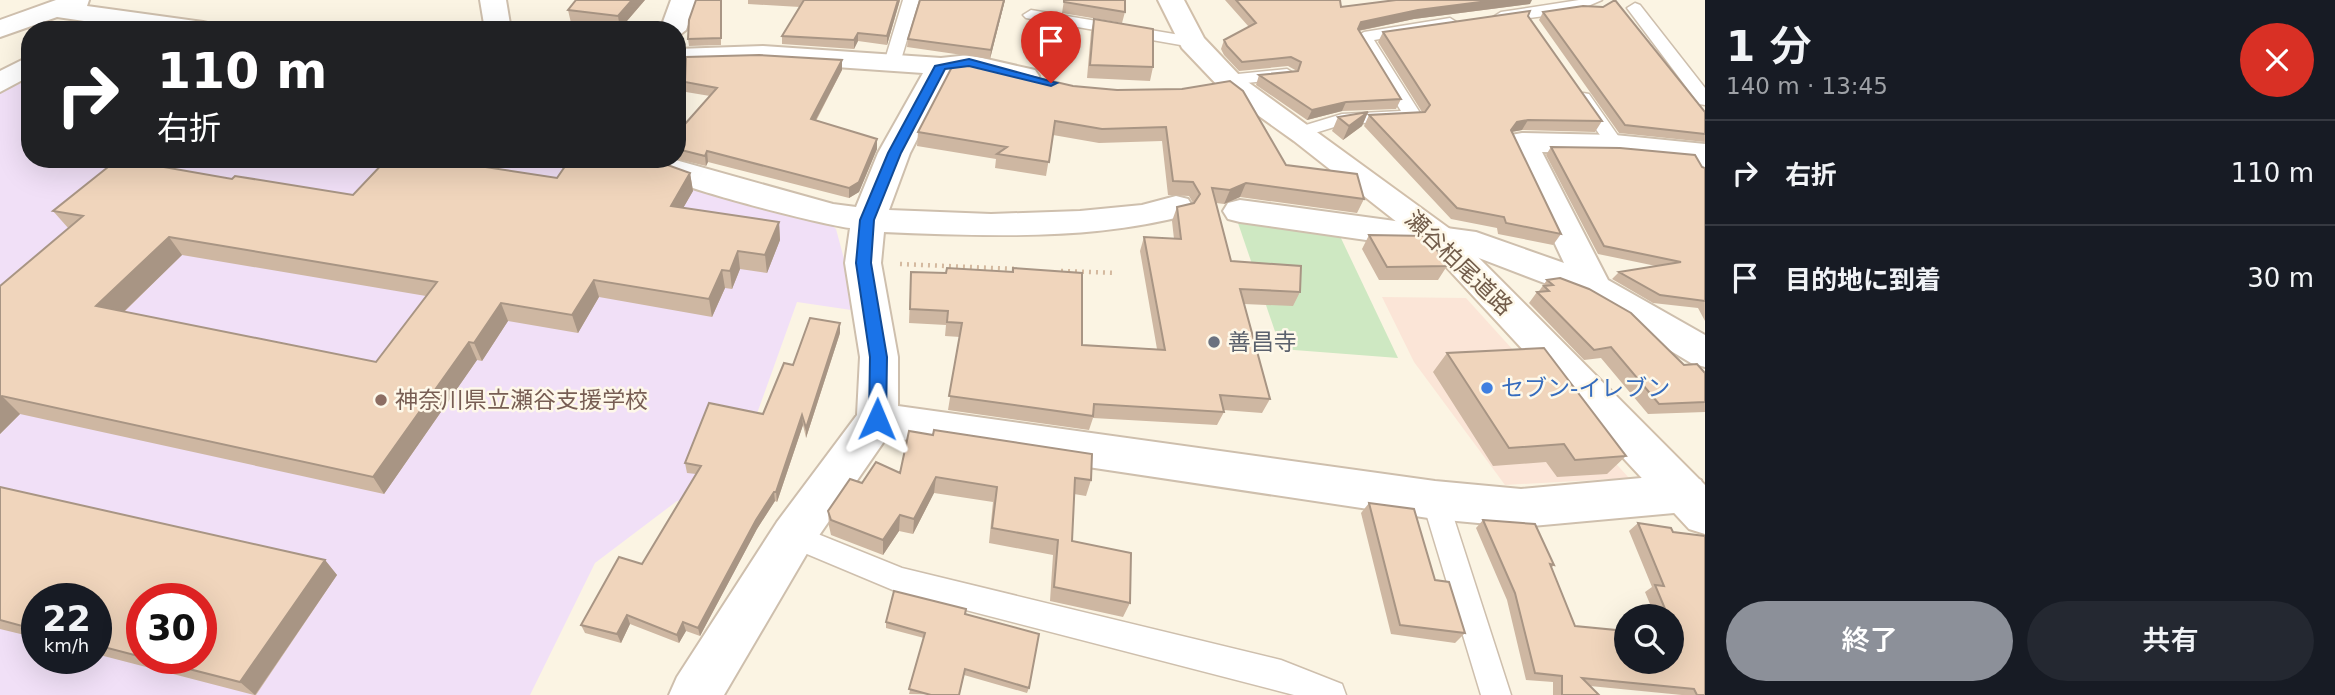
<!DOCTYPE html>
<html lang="ja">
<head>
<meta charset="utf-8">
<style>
	:root { --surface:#171b24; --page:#242831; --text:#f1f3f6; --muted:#9ea1a6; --line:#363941; --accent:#8c9099 }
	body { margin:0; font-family:"DejaVu Sans","Noto Sans JP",sans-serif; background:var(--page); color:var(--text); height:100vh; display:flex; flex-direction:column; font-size:26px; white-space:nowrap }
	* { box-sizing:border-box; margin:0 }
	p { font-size:23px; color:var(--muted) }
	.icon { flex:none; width:38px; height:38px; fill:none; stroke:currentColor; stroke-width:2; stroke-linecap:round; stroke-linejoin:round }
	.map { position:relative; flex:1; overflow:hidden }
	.drawer { display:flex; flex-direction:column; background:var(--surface); width:630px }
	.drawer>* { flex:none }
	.top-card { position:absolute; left:21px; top:21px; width:665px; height:147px; border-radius:28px; box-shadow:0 7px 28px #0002; background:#202124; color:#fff; overflow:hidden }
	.buttons { position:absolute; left:1614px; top:604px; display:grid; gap:14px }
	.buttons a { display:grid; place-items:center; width:70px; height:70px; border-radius:50%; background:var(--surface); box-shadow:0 7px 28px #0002; font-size:35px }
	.speed { position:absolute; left:21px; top:583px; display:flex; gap:14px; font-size:35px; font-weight:700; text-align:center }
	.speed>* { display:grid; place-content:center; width:91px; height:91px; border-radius:50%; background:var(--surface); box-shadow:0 7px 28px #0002; line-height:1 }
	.speed small { font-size:18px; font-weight:400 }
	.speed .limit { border:10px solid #d22; background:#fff; color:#111 }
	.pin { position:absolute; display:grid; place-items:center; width:60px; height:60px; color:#fff; margin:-72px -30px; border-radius:50% 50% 50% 0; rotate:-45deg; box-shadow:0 0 7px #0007 }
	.pin .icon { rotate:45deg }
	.me { position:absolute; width:77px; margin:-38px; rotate:1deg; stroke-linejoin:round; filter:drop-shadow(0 0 5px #0008) }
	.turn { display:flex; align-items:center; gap:24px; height:147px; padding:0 21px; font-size:32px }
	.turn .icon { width:91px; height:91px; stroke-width:2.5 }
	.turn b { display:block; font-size:49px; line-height:60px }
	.round { display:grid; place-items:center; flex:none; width:74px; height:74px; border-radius:37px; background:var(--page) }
	.summary { display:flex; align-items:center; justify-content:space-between; height:119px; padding:0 21px }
	h1 { font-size:42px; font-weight:600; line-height:52px }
	.action { display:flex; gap:14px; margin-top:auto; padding:14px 21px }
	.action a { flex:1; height:80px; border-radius:42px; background:var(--accent); color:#fff; font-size:28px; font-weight:600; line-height:80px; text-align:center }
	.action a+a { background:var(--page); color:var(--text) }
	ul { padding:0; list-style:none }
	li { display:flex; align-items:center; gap:21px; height:105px; padding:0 21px; border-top:2px solid var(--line) }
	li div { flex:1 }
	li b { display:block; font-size:26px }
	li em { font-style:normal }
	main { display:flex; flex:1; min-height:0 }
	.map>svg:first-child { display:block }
</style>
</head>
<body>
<main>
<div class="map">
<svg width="1705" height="695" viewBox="0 0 1705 695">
	<rect width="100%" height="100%" fill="#fbf4e3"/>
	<!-- commercial -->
	<path fill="#fbe5d7" d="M1382,297L1466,298L1629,478L1505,485L1414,362Z"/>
	<!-- education -->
	<path fill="#f1e0f7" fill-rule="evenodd" d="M30,72V159H621L678,181L825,220L836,229L858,311L797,302L730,489L677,501L595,563L530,695H0V91ZM37,598H96V658H37ZM142,598H201V658H142Z"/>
	<!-- green -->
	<path fill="#cee8c2" d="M1238,223L1339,234L1398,358L1281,349Z"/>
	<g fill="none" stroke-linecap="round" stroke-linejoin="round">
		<!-- lane casing -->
		<g stroke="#cebfad" stroke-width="3">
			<path id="lane" d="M903,0H919L900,63L892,68L884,63Z
				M1579,0H1602L1574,12L1501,22L1493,17L1501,12Z
				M1635,3L1640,5L1705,88V105L1699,104L1627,8Z
				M1031,10L1192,37L1200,42L1192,47L1026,18L1023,15Z
				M1450,18L1458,23L1456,26L1374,40L1422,116L1419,120L1344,124L1302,137L1296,136L1293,132L1296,128L1342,114L1401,111L1356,37L1364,32Z
				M1287,69L1295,74L1293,78L1228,85L1220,80L1228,75Z
				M1583,93L1589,94L1621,140L1624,144L1621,148H1609L1574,98Z
				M1694,147L1701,149L1705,155V175L1698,173L1685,153Z
				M1435,489L1444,492L1448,500L1511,695H1481L1422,500L1426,492Z
				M793,524L902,568L1281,660L1342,684L1346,695H1294L900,593L783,544L780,536L783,528Z"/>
		</g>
		<!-- street casing -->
		<g stroke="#cebfad" stroke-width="4">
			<path id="street" d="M56,0H89L87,6L203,22L212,24L216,30H145L57,17L0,37V20Z
				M480,0H506L511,30H485Z
				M671,0H697L686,30L677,37V30H660Z
				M763,46L941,58L969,55L1035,70L1039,76L1035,82C1008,89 979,70 951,73L910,153L889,210L991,214L1080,211L1142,205L1176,196L1188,199L1193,207L1188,215C1088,241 986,236 884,232L881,263L898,357V406L1435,481L1521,489L1685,474L1701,480L1705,497L1701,506L1685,512L1521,527L1435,519L887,437L809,550L724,695H669L677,677L777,522L857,415L860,357L845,263L850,228C818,224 640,179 626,159H672L833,204L856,207L878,153L923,73L763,62L677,65V49Z
				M30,56V76L0,92V71Z
				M1522,133L1615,135L1705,144V162L1615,153L1542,152L1608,280L1705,335V367L1691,363L1581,297L1471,255L1240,222L1228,219L1223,211L1228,203L1240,200L1476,232L1564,263L1507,142L1511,135Z"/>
		</g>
		<!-- secondary casing -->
		<g stroke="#d1bfaa" stroke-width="4">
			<path id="secondary" d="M1158,0H1184L1204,38L1241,77L1450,229L1705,485V534L1689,529L1426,245L1294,141L1221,89L1182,48Z"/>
		</g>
		<!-- path -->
		<path stroke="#d4b99f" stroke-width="4.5" stroke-dasharray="2 5" stroke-linecap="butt" d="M900,264L1017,269
			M1061,271L1116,273"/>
		<!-- lane -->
		<use href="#lane" fill="#fff" fill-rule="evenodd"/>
		<!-- street -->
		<use href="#street" fill="#fff" fill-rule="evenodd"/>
		<!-- secondary -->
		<use href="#secondary" fill="#fff" fill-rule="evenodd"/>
	</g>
	<!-- wall -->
	<path fill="#ceb7a2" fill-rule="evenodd" d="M645,0L620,29L571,23L568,10Z
		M696,0H721V45L689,46L688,39Z
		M748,0H900L887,45L858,41L854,49L782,44V36L800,7L748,4Z
		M920,0H1005L990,59L907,47L908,39Z
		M1064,0L1125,12L1122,23L1062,13Z
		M1225,0H1340L1341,7L1530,4L1414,19L1359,31L1401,99L1396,109L1342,111L1307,120L1256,85L1259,75L1297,71L1288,66L1239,71L1224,55L1221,49L1224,40L1249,27Z
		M1543,12L1705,112V142L1619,133L1539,20Z
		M1528,16L1602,121L1595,132L1522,130L1512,132L1561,234L1553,245L1498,234L1497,228L1451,219L1364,126L1369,115L1422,112L1378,42L1383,32Z
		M1094,19L1153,67L1150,81L1087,78L1091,32Z
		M983,65L1286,165L1364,199L1357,213L1240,197L1224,204L1216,203L1231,261L1300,292L1293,306L1244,304L1270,399L1262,413L1223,410L1224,412L1217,425L1093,418L1089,430L948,410L960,337L945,336L946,325L909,323L911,272L946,273L1012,272L1013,268L1082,345L1157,349L1140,251L1144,237L1174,239L1172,221L1177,207L1193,203L1189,196L1168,195L1162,141L1099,143L1053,135L1046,176L995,168L996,159L917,146L918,132Z
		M842,70L816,121L877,149L859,192L849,198L708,162L706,166L677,159V133L710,96L686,92L685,82Z
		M1368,112L1362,126L1343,140L1332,131L1338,117Z
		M1551,147L1705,168V321L1698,308L1653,303L1612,279L1619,272L1656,266L1598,254L1546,155Z
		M485,167L557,178L690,173L693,191L683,208L779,222L780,240L767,273L740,269L732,289L725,288L712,317L599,297L578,333L508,321L482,361L477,360L384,494L20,414L0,434V286L69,229L53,211L232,179L353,195ZM182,255L426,296L376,362L124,312Z
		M1369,235L1447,266L1438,280H1379L1362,249Z
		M1547,280L1684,365L1705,373V412L1648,414L1601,358L1584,360L1529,303L1537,292H1539V291Z
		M840,333L806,438L803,425L777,502L775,501L757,529L700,636L686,631L679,643L630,624L621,643L585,633L581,625L642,564L696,474L687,473L685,463L763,414L793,365Z
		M1447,353L1626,456L1607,474L1557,477L1546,462L1493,466L1433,372Z
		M909,431L1091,480L1086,496L1074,494L1072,541L1130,603L1123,617L1050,601L1053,555L989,543L993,502L934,493L913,534L899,531L883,555L831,535L829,526L828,511L862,483L900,473Z
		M0,487L325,560L337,575L256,695H254L96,654V598H37V638L0,629ZM142,598L201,658H142Z
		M1369,503L1465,633L1455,643L1391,634L1361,513Z
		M1483,520L1554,565L1551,568L1575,626L1671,662V616H1655L1645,592L1652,587L1629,531L1638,523L1671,528L1705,695H1682L1590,686L1599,695H1553V682L1526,680L1507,600L1476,528Z
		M965,614L1029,688L1027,693L964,675L959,695L909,694L924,638L886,628V622Z"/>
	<!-- shaded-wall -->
	<path fill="#a89584" d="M632,0H645L620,29L618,16Z
		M898,0H900L887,45V36Z
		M1004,0H1005L990,59L991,50Z
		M1496,0H1532L1530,4L1414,19L1357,31L1354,38L1361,22L1418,10Z
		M858,33V41L854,49V40Z
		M842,60V70L811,129V119Z
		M1346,102L1342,111L1307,120L1312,110Z
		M1368,112L1362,126L1343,140L1349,126Z
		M1528,120L1522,130L1511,132L1505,141L1517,122Z
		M877,139V149L859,192L849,198V188Z
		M707,151L708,162L706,166L705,156Z
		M470,159H491L473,182L466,164Z
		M690,173L693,191L674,224L671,206Z
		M1246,183L1240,197L1224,204L1230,190Z
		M779,222L780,240L767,273L765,255Z
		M169,237L182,255L111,324L96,306Z
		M738,251L740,269L732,289L730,271Z
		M722,270L725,288L712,317L709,299Z
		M594,280L599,297L578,333L572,315Z
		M501,303L508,321L482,361L474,343Z
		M840,323V333L806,438V428Z
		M469,342L477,360L384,494L373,477Z
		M2,396L20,414L0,434V398Z
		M802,415L803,425L777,502L776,492Z
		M936,477L934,493L913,534L914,519Z
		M774,492L775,501L757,529L700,636L698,628L756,520Z
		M900,515L899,531L883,555V540Z
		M325,560L337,575L255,695L240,682Z
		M627,615L630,624L621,643L617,634Z
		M683,622L686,631L679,643L677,635Z"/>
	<!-- building -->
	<path fill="#f0d5bc" stroke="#a89584" stroke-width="2" fill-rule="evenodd" d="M576,0H632L618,16L568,10Z
		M696,0H721V38L688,39L689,20Z
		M804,0H898L887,36L858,33L854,40L782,36Z
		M920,0H1004L991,50L908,39Z
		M1064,0H1125V12L1064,2Z
		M1236,0H1340L1341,7L1396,0H1496L1418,10L1361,22L1358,29L1401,99L1346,102L1312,110L1259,75L1298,71L1301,62L1291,57L1242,62L1227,46L1224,40L1256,23Z
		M1615,0L1705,112V134L1625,125L1543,12L1583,6L1603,7Z
		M1530,11L1528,16L1602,121L1528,120L1517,122L1511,130L1561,234L1506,223L1504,217L1457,208L1369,115L1425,112L1430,105L1383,32Z
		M1094,19L1153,29V67L1090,65Z
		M759,55L842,60L811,119L877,139L859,182L849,188L707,151L705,156L677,149V133L717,88L685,82L686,57Z
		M954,63L983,65L1073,86L1117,90L1182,89L1230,81L1243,91L1286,165L1357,174L1364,199L1246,183L1230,190L1212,188L1231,261L1301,266L1300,292L1240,289L1270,399L1220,395L1224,412L1094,404L1093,416L949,396L962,323L947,322L948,311L910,309L911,272L946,273L947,268L1013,272V268L1082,273V345L1165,350L1144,237L1181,239L1177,207L1194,203L1200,194L1193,182L1173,181L1166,127L1102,129L1055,121L1049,162L997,154L1007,147L918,132Z
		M1368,112L1349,126L1338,117Z
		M1551,147L1620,148L1695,155L1702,167L1705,168V301L1660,295L1619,272L1681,262L1604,246Z
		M118,159L232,179L235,176L353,195L387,159H470L466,164L557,178L570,159H597L639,166L645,159H651L690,173L671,206L779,222L765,255L738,251L730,271L722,270L709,299L594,280L572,315L501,303L474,343L469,342L373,477L2,396L0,398V286L83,216L53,211ZM169,237L437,282L376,362L96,306Z
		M1369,235L1428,236L1447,266L1387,267Z
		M1560,278L1589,289L1631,313L1684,365L1697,364L1705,373V402L1659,404L1611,347L1594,350L1537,292L1549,291L1544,286L1553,285L1547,280Z
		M810,318L840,323L806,428L802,415L776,492H774L756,520L698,628L683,622L677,635L627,615L617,634L581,625L619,557L642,564L701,466L685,463L709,403L763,414L784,363L793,365Z
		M1544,348L1626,456L1575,460L1564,444L1509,448L1447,353Z
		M934,430L1092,454L1091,480L1075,478L1072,541L1131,553L1130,603L1054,587L1058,540L992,528L997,487L936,477L914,519L900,515L883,540L831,520L828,511L850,479L862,483L876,462L900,473L909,431L933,435Z
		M0,487L325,560L240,682L146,658H201V598H142V657L96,645V598H37V630L0,620Z
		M1369,503L1414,509L1435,580L1449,582L1465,633L1400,625Z
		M1483,520L1535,524L1554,565L1550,564L1575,626L1626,631V662H1671V636H1677L1671,622V616H1668L1655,585L1664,586L1638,523L1671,528L1673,532L1705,536V695H1697L1694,689L1582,678L1599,695H1562V676L1535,673L1515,593Z
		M894,591L966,609L965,614L1039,634L1029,688L965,669L959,695H931L909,689L925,633L886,622Z"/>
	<!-- route -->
	<path fill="#1a73e8" stroke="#114b97" stroke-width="2" d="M969,59L1057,83L1051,86L969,66L945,69L901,153L874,220L871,263L887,357L886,419L877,426L869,419L870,357L856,263L860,220L888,153L935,66Z"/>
	<!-- markers -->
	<circle fill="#6b7280" stroke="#fef8e9" stroke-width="2.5" cx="1214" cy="342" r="7"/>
	<circle fill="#3f7fe0" stroke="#fef8e9" stroke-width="2.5" cx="1487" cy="388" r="7"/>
	<circle fill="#8d6e63" stroke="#fef8e9" stroke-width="2.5" cx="381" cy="400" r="7"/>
	<g text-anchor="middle" stroke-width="5" stroke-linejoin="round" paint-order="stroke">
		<!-- street labels -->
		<g font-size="23" fill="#725c4a" stroke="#fef8e9">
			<text transform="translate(1459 263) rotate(44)" y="8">瀬谷柏尾道路</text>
		</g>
		<!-- worship labels -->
		<g font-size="23" fill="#5b616d" stroke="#fef8e9" text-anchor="start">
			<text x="1228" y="350">善昌寺</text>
		</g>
		<!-- shop labels -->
		<g font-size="23" fill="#366cbe" stroke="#fef8e9" text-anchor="start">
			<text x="1501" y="396">セブン-イレブン</text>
		</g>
		<!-- education labels -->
		<g font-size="23" fill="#785e54" stroke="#fef8e9" text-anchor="start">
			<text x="395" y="408">神奈川県立瀬谷支援学校</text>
		</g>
	</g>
</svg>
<div class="buttons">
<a><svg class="icon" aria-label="search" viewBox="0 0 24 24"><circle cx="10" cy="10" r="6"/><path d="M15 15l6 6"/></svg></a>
</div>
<div class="speed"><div>22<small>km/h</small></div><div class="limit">30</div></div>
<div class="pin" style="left:1051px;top:83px;background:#d93025"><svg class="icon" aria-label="arrive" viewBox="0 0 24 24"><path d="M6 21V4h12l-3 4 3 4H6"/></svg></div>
<svg class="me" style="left:877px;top:419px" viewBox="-20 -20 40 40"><path d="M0-17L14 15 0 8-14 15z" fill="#1a73e8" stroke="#fff" stroke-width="4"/></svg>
<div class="top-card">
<div class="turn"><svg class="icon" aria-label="right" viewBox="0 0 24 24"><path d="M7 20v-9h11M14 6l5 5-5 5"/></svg><div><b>110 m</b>右折</div></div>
</div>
</div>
<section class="drawer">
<div class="summary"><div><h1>1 分</h1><p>140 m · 13:45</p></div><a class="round" style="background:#d93025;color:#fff"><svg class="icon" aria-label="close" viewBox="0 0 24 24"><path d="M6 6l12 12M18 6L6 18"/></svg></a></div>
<ul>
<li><svg class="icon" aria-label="right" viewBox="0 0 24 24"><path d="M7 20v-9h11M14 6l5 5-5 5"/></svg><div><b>右折</b></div><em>110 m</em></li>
<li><svg class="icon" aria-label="arrive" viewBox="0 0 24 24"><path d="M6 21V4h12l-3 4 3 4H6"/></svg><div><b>目的地に到着</b></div><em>30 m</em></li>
</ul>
<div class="action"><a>終了</a><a>共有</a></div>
</section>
</main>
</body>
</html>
